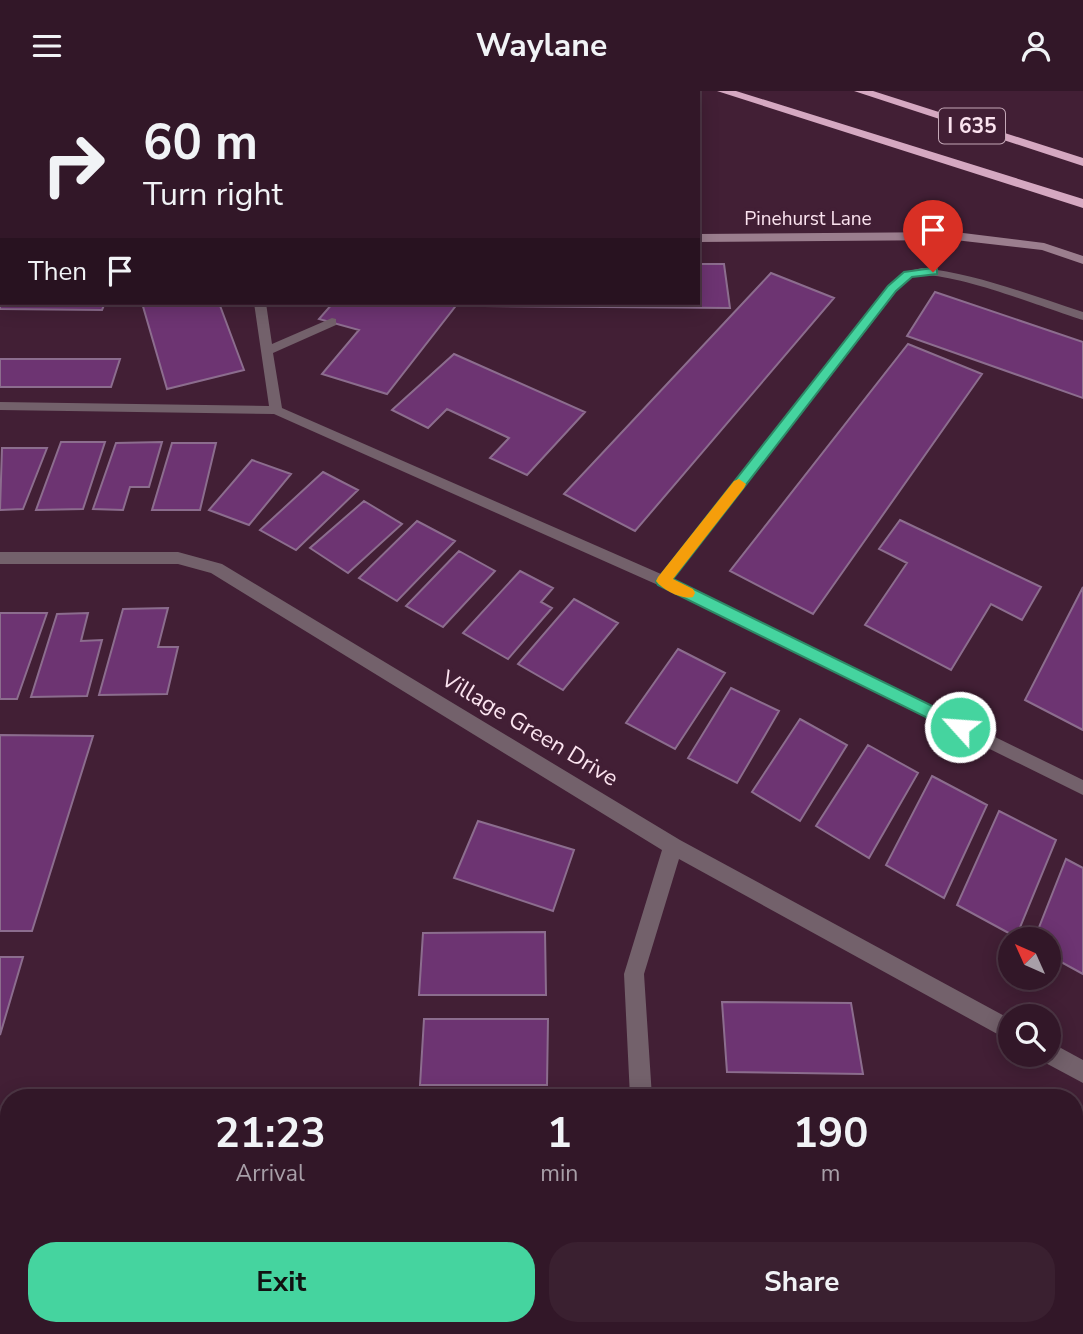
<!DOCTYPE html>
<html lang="en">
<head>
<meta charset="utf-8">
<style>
	:root { --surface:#321728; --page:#3a2030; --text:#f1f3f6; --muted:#a89fa8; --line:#4d3645; --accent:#45d49f }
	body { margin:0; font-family:"Nunito Sans",sans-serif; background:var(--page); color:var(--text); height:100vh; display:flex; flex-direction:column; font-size:26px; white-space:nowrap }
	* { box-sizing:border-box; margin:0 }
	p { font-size:23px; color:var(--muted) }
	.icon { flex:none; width:38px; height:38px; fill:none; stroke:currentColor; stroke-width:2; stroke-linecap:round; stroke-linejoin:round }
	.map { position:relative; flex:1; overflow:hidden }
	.side { position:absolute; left:0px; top:998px; width:1083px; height:247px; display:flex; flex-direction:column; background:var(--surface); border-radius:28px 28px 0 0; box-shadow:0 4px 18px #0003,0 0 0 2px var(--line) }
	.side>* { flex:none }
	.top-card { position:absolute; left:0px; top:0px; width:700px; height:214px; box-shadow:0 4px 18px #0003,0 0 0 2px var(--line); background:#321728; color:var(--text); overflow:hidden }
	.needle { width:46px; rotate:315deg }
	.controls { position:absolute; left:998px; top:836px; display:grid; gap:14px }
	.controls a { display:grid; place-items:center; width:63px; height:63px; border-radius:50%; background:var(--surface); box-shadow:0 4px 18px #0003,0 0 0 2px var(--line); font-size:35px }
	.pin { position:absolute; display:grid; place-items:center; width:60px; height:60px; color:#fff; margin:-72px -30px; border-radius:50% 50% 50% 0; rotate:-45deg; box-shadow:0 0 7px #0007 }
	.pin .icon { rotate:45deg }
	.me { position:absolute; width:77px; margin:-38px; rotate:296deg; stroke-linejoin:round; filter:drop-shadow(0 0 5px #0008) }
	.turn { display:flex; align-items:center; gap:24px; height:147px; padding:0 28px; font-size:32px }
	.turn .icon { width:91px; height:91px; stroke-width:2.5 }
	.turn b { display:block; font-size:49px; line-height:60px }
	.then { display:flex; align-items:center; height:66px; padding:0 28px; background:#0003; gap:14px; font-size:26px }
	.eta { display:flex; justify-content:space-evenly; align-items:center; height:119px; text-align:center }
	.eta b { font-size:42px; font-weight:700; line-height:49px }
	.action { display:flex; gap:14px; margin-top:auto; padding:14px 28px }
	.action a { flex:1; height:80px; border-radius:28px; background:var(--accent); color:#111; font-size:28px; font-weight:700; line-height:80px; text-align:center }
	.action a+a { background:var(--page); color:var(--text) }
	header { display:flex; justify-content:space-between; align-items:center; height:91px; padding:0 28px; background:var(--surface); font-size:32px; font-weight:700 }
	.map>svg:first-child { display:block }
</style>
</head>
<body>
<header><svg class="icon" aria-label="menu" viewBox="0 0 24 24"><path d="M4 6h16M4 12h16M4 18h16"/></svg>Waylane<svg class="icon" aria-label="person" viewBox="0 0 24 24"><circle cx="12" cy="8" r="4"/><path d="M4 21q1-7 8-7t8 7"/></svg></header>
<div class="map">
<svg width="1083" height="1243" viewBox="0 0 1083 1243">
	<rect width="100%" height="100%" fill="#421f35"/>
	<!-- building -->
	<path fill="#6d3472" stroke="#8c6d8e" stroke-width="2" d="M698,173H724L730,217L485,215L486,212H698Z
		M0,175L2,212H105L102,219L0,218Z
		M771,182L834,207L635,440L564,403Z
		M935,201L1083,251V307L907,245Z
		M142,212H219L244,279L167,298Z
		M333,212H366L379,215L382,212H458L387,303L322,283L359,239L319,228Z
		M908,253L982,283L813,523L730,480Z
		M454,263L585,321L527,384L490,367L509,347L447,318L428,337L392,319Z
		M0,268H120L111,296H0Z
		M61,351H105L83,418L36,419Z
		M162,351L149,396H130L123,419L93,418L116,352Z
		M172,352H216L200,419H152Z
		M2,357H47L23,418L0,419Z
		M252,369L291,383L249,434L209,419Z
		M323,381L358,399L296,459L260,439Z
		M364,410L402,433L348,482L310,457Z
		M900,429L1041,496L1022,529L991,513L951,579L865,534L907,472L879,458Z
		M417,430L455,450L397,510L359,487Z
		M459,460L495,480L443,536L406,515Z
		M520,480L553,497L541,511L552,517L508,568L463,542Z
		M1083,496V639L1025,609Z
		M574,508L618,532L563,599L518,573Z
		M168,517L158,556H178L167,603L99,604L123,518Z
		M0,522H47L17,608H0Z
		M88,522L81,550L102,549L87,605L31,606L57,523Z
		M678,558L725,582L675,658L626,632Z
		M731,597L779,620L737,692L688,667Z
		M800,628L847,654L800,730L752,701Z
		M0,644L93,645L32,840H0Z
		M868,654L918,682L869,767L816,735Z
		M932,685L987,714L944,807L886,774Z
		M999,720L1056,749L1016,846L957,814Z
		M478,730L574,759L553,820L454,787Z
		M1066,768L1083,777V883L1048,864V849H1034Z
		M545,841L546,904H419L423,842Z
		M0,866H23L0,944Z
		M722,911L851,912L863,983L727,981Z
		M424,928H548L547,994H420Z
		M736,1002H864L865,1006H736Z
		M1074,1072L1083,1075L1080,1106L1083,1107V1153L1074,1149Z
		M1074,1193H1083V1243H989L987,1236H1074Z
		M749,1236H873L874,1243H750Z"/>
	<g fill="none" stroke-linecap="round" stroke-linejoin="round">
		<!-- lane -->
		<path fill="#73616b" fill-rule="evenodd" d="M922,177C978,183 1030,204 1083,221V229C1049,219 941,175 912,186C906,188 901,196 896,201L673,488L1083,689V704L658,494L274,323L0,319V311L269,315L254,212H266L272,253L332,227L336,228V234L273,262L282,317L661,483L888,195L904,181Z"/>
		<!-- street -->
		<path fill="#73616b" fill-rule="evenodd" d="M0,461H178L222,473L680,749L1010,928V950L679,768L644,883L652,1006H630L624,883L662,759L211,482L178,473H0Z
			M1048,950L1083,969V992L1040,969L1039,964H1048Z
			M642,1236H666L667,1243H643Z"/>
		<!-- secondary -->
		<path fill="#9b7e8e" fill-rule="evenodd" d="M0,139H2V147H0Z
			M955,141L1044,152L1083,165V173L1042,159L955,149L698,151V143Z"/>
		<!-- highway -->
		<path fill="#d5a8c1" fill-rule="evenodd" d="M717,0H736L1083,108V117Z
			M854,0H873L1083,67V75Z"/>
	</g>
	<!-- route -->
	<path fill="#45d49f" stroke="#2d8a67" stroke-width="2" d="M933,177L937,178V183L912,186L896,200L673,488L965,631L968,636L965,641L960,643L658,494L656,490L888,195L904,181Z"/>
	<!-- slow -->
	<path fill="#f59e0b" d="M739,388L746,393L744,397L673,488L693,498L695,502L693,506C682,509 663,499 656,490L658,486L734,390Z"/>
	<g text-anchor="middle" stroke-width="7" stroke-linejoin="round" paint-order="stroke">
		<!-- far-street labels -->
		<g font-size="19" fill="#fbe3ef" stroke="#421f35">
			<text x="808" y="134">Pinehurst Lane</text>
		</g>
		<!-- shield labels -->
		<rect fill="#421f35" stroke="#c4a8b7" stroke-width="2" x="939" y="17.5" width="66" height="35" rx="5"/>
		<g font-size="21" font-weight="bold" fill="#fbe3ef">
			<text x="972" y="42">I 635</text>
		</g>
		<!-- street labels -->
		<g font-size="23" fill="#fbe3ef" stroke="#421f35">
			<text transform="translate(530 637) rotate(31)" y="8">Village Green Drive</text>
		</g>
	</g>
</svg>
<div class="controls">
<a><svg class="needle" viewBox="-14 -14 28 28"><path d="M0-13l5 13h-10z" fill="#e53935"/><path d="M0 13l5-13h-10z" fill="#a89fa8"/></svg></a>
<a><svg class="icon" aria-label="search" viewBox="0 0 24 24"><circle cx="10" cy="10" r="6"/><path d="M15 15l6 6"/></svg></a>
</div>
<div class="pin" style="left:933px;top:181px;background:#d93025"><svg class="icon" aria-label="arrive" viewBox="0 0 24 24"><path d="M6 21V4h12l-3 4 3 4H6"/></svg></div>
<svg class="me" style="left:960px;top:636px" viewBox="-20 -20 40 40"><circle r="17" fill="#45d49f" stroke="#fff" stroke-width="3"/><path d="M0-11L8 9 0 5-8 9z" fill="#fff"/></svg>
<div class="top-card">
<div class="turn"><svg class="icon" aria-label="right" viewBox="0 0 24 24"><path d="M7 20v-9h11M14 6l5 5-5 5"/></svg><div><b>60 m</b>Turn right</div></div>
<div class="then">Then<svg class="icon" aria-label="arrive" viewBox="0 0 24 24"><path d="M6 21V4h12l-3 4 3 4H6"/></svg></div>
</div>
<section class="side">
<div class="eta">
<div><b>21:23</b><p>Arrival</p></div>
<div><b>1</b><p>min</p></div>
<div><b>190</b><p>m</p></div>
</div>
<div class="action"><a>Exit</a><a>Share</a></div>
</section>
</div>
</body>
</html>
